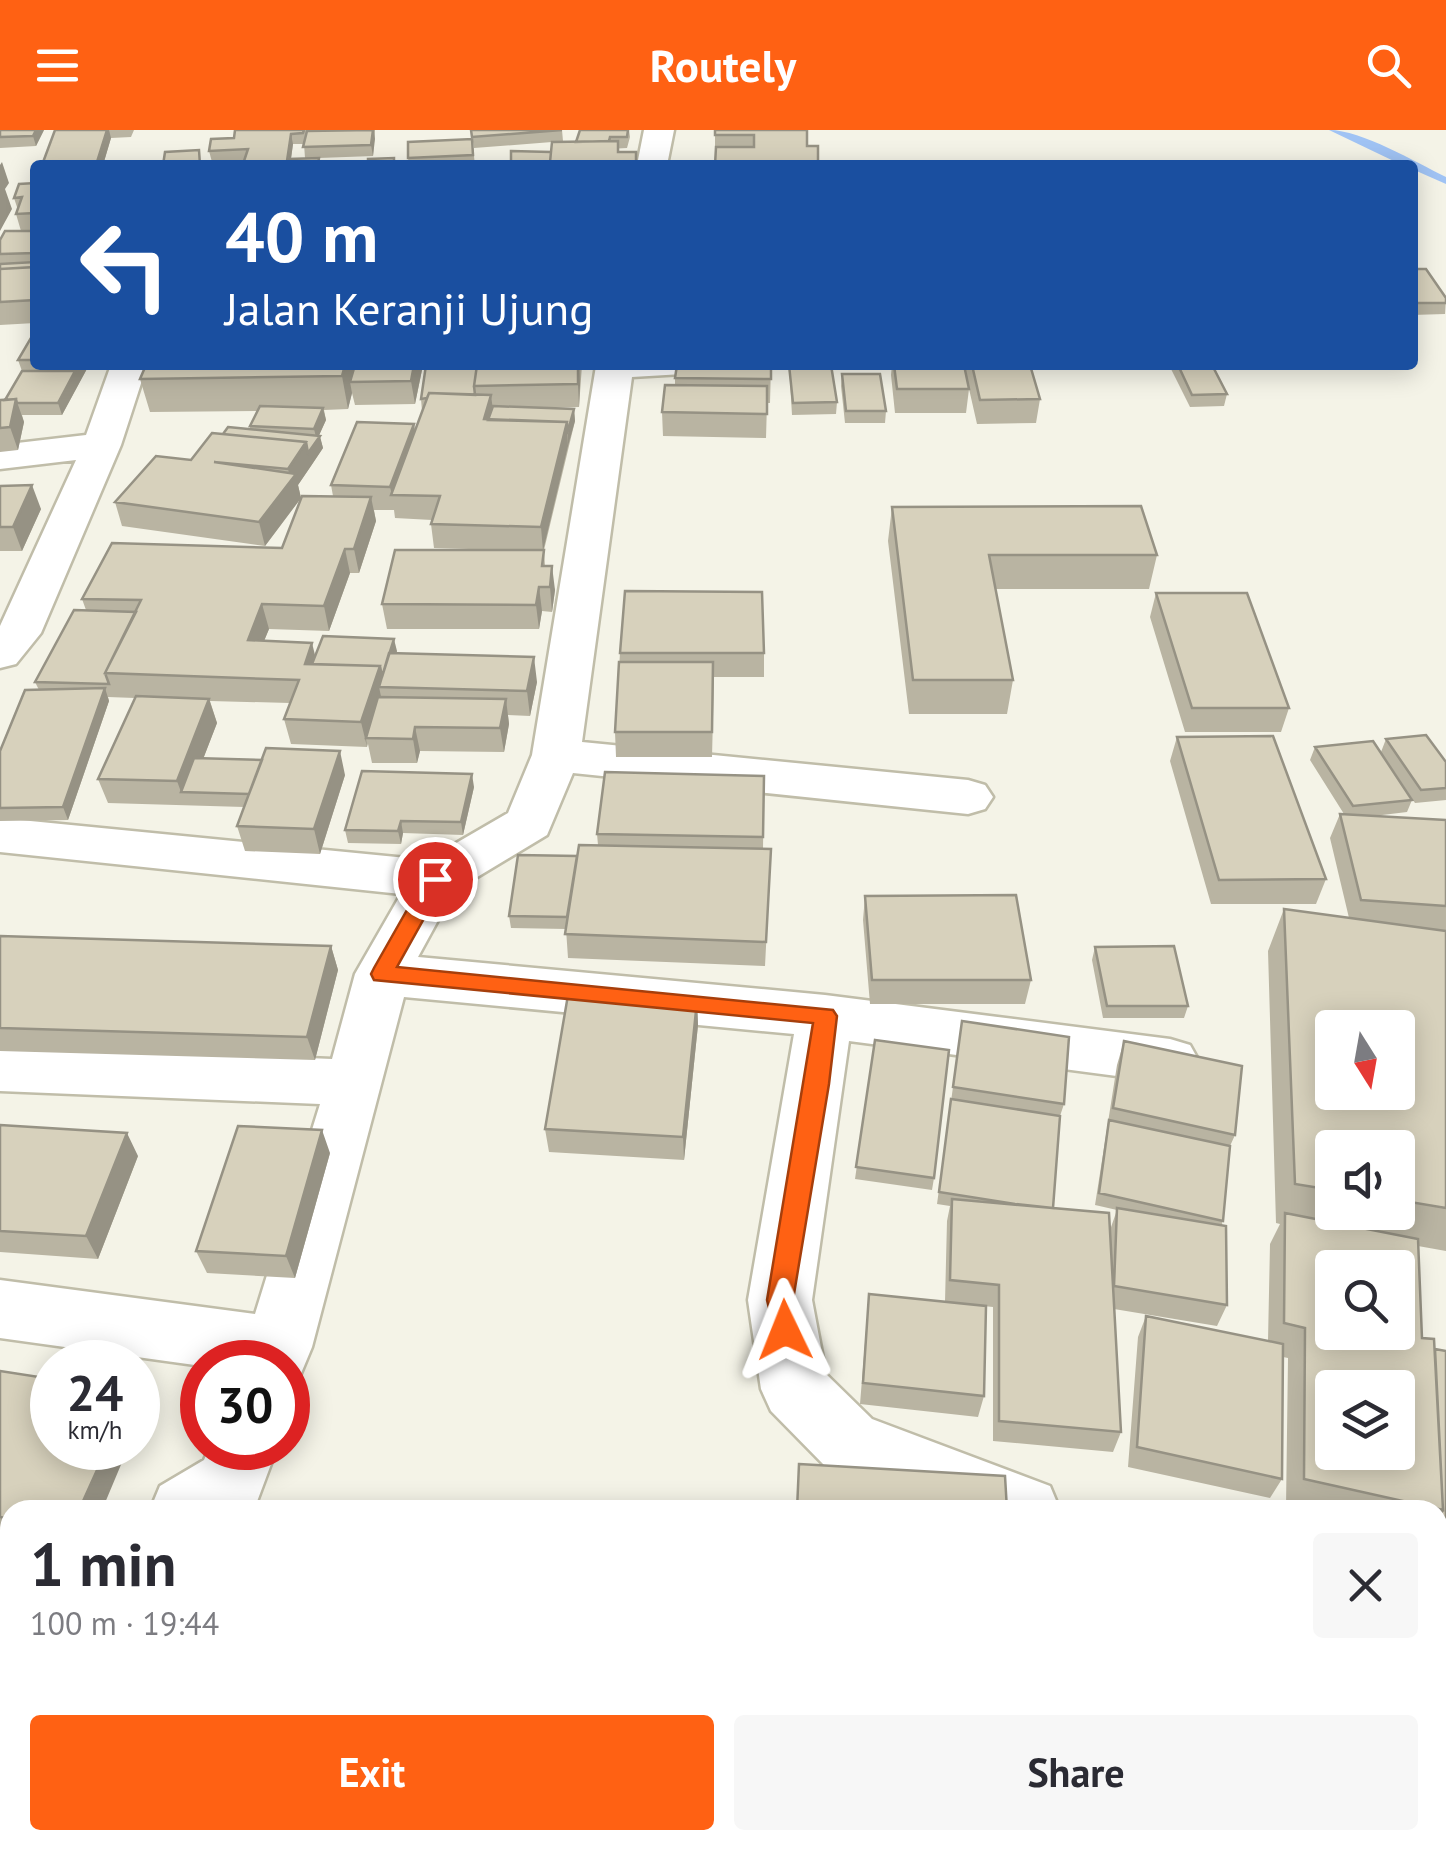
<!DOCTYPE html>
<html lang="en">
<head>
<meta charset="utf-8">
<style>
	:root { --surface:#fff; --page:#f7f7f7; --text:#2b2b33; --muted:#7c7c81; --accent:#ff6113 }
	body { margin:0; font-family:"PT Sans",sans-serif; background:var(--page); color:var(--text); height:100vh; display:flex; flex-direction:column; font-size:38px; white-space:nowrap }
	* { box-sizing:border-box; margin:0 }
	p { font-size:32px; color:var(--muted) }
	.icon { flex:none; width:55px; height:55px; fill:none; stroke:currentColor; stroke-width:2; stroke-linecap:round; stroke-linejoin:round }
	.map { position:relative; flex:1; overflow:hidden }
	.details { position:absolute; left:0px; top:1370px; width:1448px; height:350px; display:flex; flex-direction:column; background:var(--surface); border-radius:30px 30px 0 0; box-shadow:0 5px 25px #0003 }
	.details>* { flex:none }
	.hud { position:absolute; left:30px; top:30px; width:1388px; height:210px; border-radius:10px; box-shadow:0 5px 25px #0003; background:#1a4fa0; color:#fff; overflow:hidden }
	.needle { width:65px; rotate:169deg }
	.controls { position:absolute; left:1315px; top:880px; display:grid; gap:20px }
	.controls a { display:grid; place-items:center; width:100px; height:100px; border-radius:10px; background:var(--surface); box-shadow:0 5px 25px #0003; font-size:50px }
	.speed { position:absolute; left:30px; top:1210px; display:flex; gap:20px; font-size:50px; font-weight:700; text-align:center }
	.speed>* { display:grid; place-content:center; width:130px; height:130px; border-radius:50%; background:var(--surface); box-shadow:0 5px 25px #0003; line-height:1 }
	.speed small { font-size:25px; font-weight:400 }
	.speed .limit { border:15px solid #d22; background:#fff; color:#111 }
	.pin { position:absolute; display:grid; place-items:center; width:85px; height:85px; color:#fff; margin:-42px; border:5px solid #fff; border-radius:50%; box-shadow:0 2px 10px #0007 }
	.me { position:absolute; width:110px; margin:-55px; rotate:358deg; stroke-linejoin:round; filter:drop-shadow(0 0 8px #0008) }
	.turn { display:flex; align-items:center; gap:35px; height:210px; padding:0 30px; font-size:45px }
	.turn .icon { width:130px; height:130px; stroke-width:2.5 }
	.turn b { display:block; font-size:70px; line-height:85px }
	.round { display:grid; place-items:center; flex:none; width:105px; height:105px; border-radius:10px; background:var(--page) }
	.overview { display:flex; align-items:center; justify-content:space-between; height:170px; padding:0 30px }
	h1 { font-size:60px; font-weight:700; line-height:75px }
	.action { display:flex; gap:20px; margin-top:auto; padding:20px 30px }
	.action a { flex:1; height:115px; border-radius:10px; background:var(--accent); color:#fff; font-size:40px; font-weight:700; line-height:115px; text-align:center }
	.action a+a { background:var(--page); color:var(--text) }
	header { display:flex; justify-content:space-between; align-items:center; height:130px; padding:0 30px; background:var(--accent); color:#fff; font-size:45px; font-weight:700 }
	.map>svg:first-child { display:block }
</style>
</head>
<body>
<header><svg class="icon" aria-label="menu" viewBox="0 0 24 24"><path d="M4 6h16M4 12h16M4 18h16"/></svg>Routely<svg class="icon" aria-label="search" viewBox="0 0 24 24"><circle cx="10" cy="10" r="6"/><path d="M15 15l6 6"/></svg></header>
<div class="map">
<svg width="1446" height="1720" viewBox="0 0 1446 1720">
	<rect width="100%" height="100%" fill="#f4f3e7"/>
	<g fill="none" stroke-linecap="round" stroke-linejoin="round">
		<!-- stream -->
		<path fill="#a0c3f4" fill-rule="evenodd" d="M1329,0C1362,0 1415,32 1446,47V54L1412,39V35H1402Z"/>
		<!-- minor casing -->
		<g stroke="#c0bda9" stroke-width="5">
			<path id="minor" d="M644,0H674L667,35H637Z
				M111,235H147L121,315L41,503L16,534L0,538V496L76,330L0,339V315L86,305Z
				M705,235L700,243L632,247L582,612L968,650L985,655L993,667L985,679L968,684L573,643L547,705L454,761L418,827L825,865L1170,909L1190,915L1199,931L1190,947L1170,953L849,911L812,1170L826,1244L872,1289L1050,1356L1060,1380H937L825,1336L771,1281L761,1259L748,1170L794,904L404,867L312,1217L297,1253L288,1257V1232H202V1236L0,1208V1150L255,1184L320,974L0,961V915L332,929L355,844L401,764L0,722V688L427,730L508,683L532,625L596,236Z
				M209,1318H277L255,1377L249,1380H150L160,1356L204,1330Z
				M1438,1495L1446,1498V1574L1438,1570Z
				M10,1678V1710H71L68,1720H0V1688Z
				M1028,1710H1112L1116,1720H1032Z"/>
		</g>
		<!-- minor -->
		<use href="#minor" fill="#fff" fill-rule="evenodd"/>
	</g>
	<!-- wall -->
	<path fill="#b9b4a2" fill-rule="evenodd" d="M0,0H44L36,16L0,18Z
		M55,0H134L131,7L111,8L103,35H42Z
		M306,0V5L312,0H375L373,26L319,28L320,35H228L243,34L244,30L212,32L209,21L234,8ZM293,14H304L305,28L291,29Z
		M471,0H562L563,11L576,12L580,0H629L630,7L627,18L551,22L552,12L474,18Z
		M715,0H807V16L715,26Z
		M472,9L475,35H409L408,28Z
		M35,53V193L0,195V110L21,101L16,84L18,80L14,68Z
		M1412,139L1446,168L1445,184L1412,185Z
		M35,201V235H89L62,285H22L24,292L18,320L0,322V270H5L22,241L18,230Z
		M146,235H423L415,274L355,275L352,263L348,279L324,280L326,290L319,305L323,318L298,355L301,368L265,416L122,396L115,372L191,330L223,304L250,299V296L257,281L150,282L140,249Z
		M426,235H582L579,277L538,278L574,279L575,291L544,420L545,436L555,460L552,482L542,481L539,499H387L382,474L503,420L434,418L431,394L432,390L395,388L394,380H374L376,391L359,443H350L329,501L269,499L264,511L315,525L397,521L396,523L537,552L530,586L508,585L509,594L504,622L420,621L417,633H372L368,614L367,617L291,614L284,589L290,573L210,571L217,593L203,629L345,645L320,724L245,721L237,696L244,677L108,673L98,649L135,568L108,567L109,571L68,690L0,691V621L39,560L35,552L86,480L82,469L282,418L333,366L331,355L414,294L415,301L422,281L421,269Z
		M771,235L770,273H767L766,308L663,306L662,282L675,255V248Z
		M789,235L837,272L836,284L792,285Z
		M892,235H1030L1040,269L1036,293L977,294L967,250L969,259L966,283H895L891,245Z
		M1171,235H1212L1227,264L1224,276L1190,277L1170,237Z
		M842,244L886,281L885,293H845L841,256Z
		M0,356L41,379L22,421H0Z
		M892,377L1157,425L1149,459H995L1013,550L1007,584H909L888,411Z
		M1156,463L1289,578L1281,602H1185L1150,487Z
		M620,523H764V547H714L712,627H616L615,602Z
		M1177,607L1326,749L1316,774H1211L1170,631Z
		M1386,609L1446,632V670L1415,673L1381,622Z
		M1315,617L1412,670L1407,682L1374,686L1446,690V801L1434,800L1446,801V1121L1418,1116L1422,1208L1435,1219L1446,1221V1412L1438,1410V1380H1301L1286,1377L1288,1228L1283,1227L1282,1349L1270,1368L1128,1337L1138,1207L1146,1186L1268,1211L1270,1114L1280,1094L1276,1093L1268,821L1284,779L1349,788L1330,708L1340,684H1344L1310,630ZM1332,1018H1398V1082H1332Z
		M764,646L763,719H771L765,836L568,828L566,799L511,798L509,786L577,726L598,715L597,704Z
		M474,657L463,705L403,703L401,714L348,713L345,700Z
		M865,766L1031,850L1025,874H870L863,790Z
		M0,806L331,816L338,840L315,930L0,921Z
		M1095,817L1188,876L1184,888H1103L1092,830Z
		M697,871L698,895L684,1030L549,1022L545,999Z
		M962,891L1064,974L1060,986L1053,1078L1110,1100L1117,1080L1095,1075L1117,935L1124,911L1235,1005L1230,1016L1222,1095L1227,1175L1217,1196L1114,1179L1121,1302L1113,1322L993,1311V1177L973,1175L984,1266L978,1287L860,1274L869,1164L945,1172L947,1091L950,1076L937,1074Z
		M875,910L934,1048L932,1060L855,1049Z
		M0,995L138,1026L98,1129L0,1122Z
		M330,1023L295,1148L207,1143L196,1121Z
		M0,1241L10,1380V1405L0,1403Z"/>
	<!-- shaded-wall -->
	<path fill="#969284" d="M36,0H44L36,16L33,6Z
		M107,0H109L111,8L103,35H96Z
		M374,0L375,9L373,26L371,15Z
		M291,4L293,14L290,35H288Z
		M2,32L9,53L5,59L12,79L0,101V35Z
		M73,235H89L62,285L58,273L75,241Z
		M345,235H360L350,252L352,263L348,279L342,246Z
		M414,235H423L415,274L411,251Z
		M579,235L580,255L579,277L578,254Z
		M491,265L494,288L484,289Z
		M16,269L24,292L18,320L10,297Z
		M323,278L326,290L317,310L320,306L323,318L311,336L308,323L317,311L314,299Z
		M574,279L575,291L568,316V304Z
		M567,292L568,316L543,421L541,397Z
		M414,294L417,317L392,365L390,357Z
		M306,312L311,336L298,355L301,368L265,416L259,392L291,351L288,339Z
		M32,355L41,379L22,421L13,397Z
		M371,367L376,391L359,443L354,419Z
		M345,419L350,443L329,501L324,476Z
		M552,436L555,460L552,482L550,457Z
		M539,457L542,481L539,499L536,475Z
		M262,474L269,499L254,535L248,510Z
		M394,509L397,521L386,558L382,548Z
		M312,513L318,537L305,534Z
		M534,527L537,552L530,586L527,561Z
		M380,536L384,557H379L382,571L366,608L367,617L361,592Z
		M105,558L109,571L68,690L63,677Z
		M209,569L217,593L190,663L181,662L177,651Z
		M506,569L509,594L504,622L500,598Z
		M415,597L420,621L417,633L413,609Z
		M340,621L345,645L320,724L314,699Z
		M472,644L474,657L463,705L461,692Z
		M401,691L403,703L401,714L398,701Z
		M331,816L338,840L315,930L307,907Z
		M697,871L698,895L684,1030L683,1007Z
		M322,1000L330,1023L295,1148L286,1126Z
		M127,1003L138,1026L98,1129L86,1106Z
		M138,1271L144,1282L138,1297Z
		M107,1318H128L102,1380H79Z
		M10,1568V1652L6,1661L0,1656V1592Z
		M400,1710H409L408,1720H399Z"/>
	<!-- building -->
	<path fill="#d7d1bc" stroke="#969284" stroke-width="2.5" fill-rule="evenodd" d="M0,0H36L33,6L0,7Z
		M55,0H107L96,35H42Z
		M235,0H304L303,3L291,4L287,31L255,32V35H228L243,34L248,19L209,21L211,9L234,8Z
		M373,0L371,15L303,17L307,1Z
		M471,0H562L472,7Z
		M580,0H628L627,7H610L609,11L576,12Z
		M715,0H807V16H818V35H715L716,17H754V5H715Z
		M472,9L473,25L408,28V12Z
		M618,11V22H636V35H509V32H550L552,12Z
		M199,20L200,35H163L165,22Z
		M511,21L551,22L550,32H511Z
		M319,28L318,35H288L289,29Z
		M394,28V35H368V29Z
		M35,53V83L16,84L22,67L14,68L19,54Z
		M5,101H35V123L0,124V110Z
		M35,132V137L0,139V134Z
		M35,137V170L0,172V139Z
		M1412,139H1426L1446,168V173H1412Z
		M35,201V230H18Z
		M146,235H345L342,246L140,249Z
		M355,235H414L411,251L350,252Z
		M426,235H477L474,256L475,265L429,263L427,268L421,269Z
		M477,235H578V254L474,256Z
		M677,235H771V249L675,248Z
		M789,235H831L837,272L793,273Z
		M894,235H964L969,259H897Z
		M972,235H1030L1040,269L980,270Z
		M1178,235H1212L1227,264L1192,265Z
		M22,241H75L58,273H17L16,269L5,270Z
		M842,244H880L886,281H846Z
		M665,255L767,256V284L662,282Z
		M429,263L491,265L484,289L567,292L541,397L431,394L440,366L391,365Z
		M16,269L10,297L0,298V270Z
		M260,276L323,278L314,299L250,296Z
		M493,276L574,279L567,304V292L488,290Z
		M357,292L414,294L390,357L331,355Z
		M228,297L320,306L308,323L306,312L223,304Z
		M212,303L306,312L288,339L214,332L296,344L259,392L115,372L156,326L191,330Z
		M32,355L13,397H0V356Z
		M302,366L371,367L354,419H345L324,476L262,474L248,510L312,513L305,534L380,536L361,592L284,589L299,550L105,543L141,470L82,469L112,413L282,418Z
		M1141,376L1157,425H989L1013,550H913L892,377Z
		M395,420H544L542,436H552L550,457H539L536,475L382,474Z
		M625,461L762,462L764,523H620Z
		M1156,463H1247L1289,578H1192Z
		M74,480L136,482L105,543L109,554L35,552Z
		M323,506L394,509L382,547L380,536L312,534Z
		M389,523L534,527L527,561L379,557Z
		M619,532H713L712,602H615Z
		M105,558L63,677L0,678V621L25,560Z
		M136,566L209,569L177,651L98,649Z
		M378,567L506,569L500,598L415,597L413,609L366,608Z
		M1426,605L1446,632V658L1421,660L1386,609Z
		M1273,606L1326,749L1219,750L1177,607Z
		M1373,611L1412,670L1353,676L1315,617Z
		M266,618L340,621L314,699L237,696Z
		M194,628L262,630L249,664L181,662Z
		M362,641L472,644L461,692L401,691L398,701L345,700Z
		M605,642L764,646L763,707L597,704Z
		M1340,684L1446,690V776L1361,770Z
		M579,715L771,719L766,812L565,804Z
		M518,725L577,726L567,787L509,786Z
		M1016,765L1031,850H872L865,766Z
		M1284,779L1446,801V1078L1398,1070V1018H1332V1060L1295,1054ZM1332,898H1398V962H1332Z
		M0,806L331,816L307,907L0,898Z
		M1174,816L1188,876H1107L1095,817Z
		M568,865L697,871L683,1007L545,999Z
		M962,891L1069,907L1064,974L953,957Z
		M875,910L949,920L934,1048L856,1037Z
		M1124,911L1242,936L1235,1005L1113,978Z
		M951,969L1060,986L1053,1078L1015,1074L939,1062Z
		M1109,990L1230,1016L1223,1091L1099,1063Z
		M0,995L127,1003L86,1106L0,1101Z
		M238,996L322,1000L286,1126L196,1121Z
		M952,1069L1109,1083L1121,1302L999,1291V1155L950,1150Z
		M1117,1078L1226,1096L1227,1175L1114,1156Z
		M1285,1083L1418,1109L1422,1208L1434,1209L1443,1380L1304,1349L1305,1198L1284,1193ZM1332,1138H1398V1202H1332ZM1332,1258H1398V1322H1332Z
		M869,1164L986,1176L984,1266L863,1253Z
		M1146,1186L1283,1214L1282,1349L1137,1317Z
		M1435,1219L1446,1221V1390L1438,1388L1443,1380Z
		M0,1241L52,1249V1318H107L79,1380H10V1389L0,1387Z
		M799,1334L1005,1346L1007,1380H797Z
		M0,1503L10,1505V1568L0,1592Z
		M272,1710H400L399,1720H270Z
		M710,1710H847V1720H709Z
		M858,1710H1070L1071,1720H858Z"/>
	<!-- route -->
	<path fill="#ff6113" stroke="#a63f0c" stroke-width="2.5" d="M435,741L446,749L397,837L833,880L837,886L829,954L793,1170L799,1200L795,1208L785,1212L776,1208L767,1170L813,893L374,850L371,844L374,838L428,743Z"/>
</svg>
<div class="controls">
<a><svg class="needle" viewBox="-14 -14 28 28"><path d="M0-13l5 13h-10z" fill="#e53935"/><path d="M0 13l5-13h-10z" fill="#7c7c81"/></svg></a>
<a><svg class="icon" aria-label="sound" viewBox="0 0 24 24"><path d="M4 9h4l5-4v14l-5-4H4zM17 9q2 3 0 6"/></svg></a>
<a><svg class="icon" aria-label="search" viewBox="0 0 24 24"><circle cx="10" cy="10" r="6"/><path d="M15 15l6 6"/></svg></a>
<a><svg class="icon" aria-label="layers" viewBox="0 0 24 24"><path d="M12 4l9 5-9 5-9-5zM3 14l9 5 9-5"/></svg></a>
</div>
<div class="speed"><div>24<small>km/h</small></div><div class="limit">30</div></div>
<div class="pin" style="left:435px;top:749px;background:#d93025"><svg class="icon" aria-label="arrive" viewBox="0 0 24 24"><path d="M6 21V4h12l-3 4 3 4H6"/></svg></div>
<svg class="me" style="left:785px;top:1200px" viewBox="-20 -20 40 40"><path d="M0-17L14 15 0 8-14 15z" fill="#ff6113" stroke="#fff" stroke-width="4"/></svg>
<div class="hud">
<div class="turn"><svg class="icon" aria-label="left" viewBox="0 0 24 24"><path d="M17 20v-9H6M10 6l-5 5 5 5"/></svg><div><b>40 m</b>Jalan Keranji Ujung</div></div>
</div>
<section class="details">
<div class="overview"><div><h1>1 min</h1><p>100 m · 19:44</p></div><a class="round"><svg class="icon" aria-label="close" viewBox="0 0 24 24"><path d="M6 6l12 12M18 6L6 18"/></svg></a></div>
<div class="action"><a>Exit</a><a>Share</a></div>
</section>
</div>
</body>
</html>
